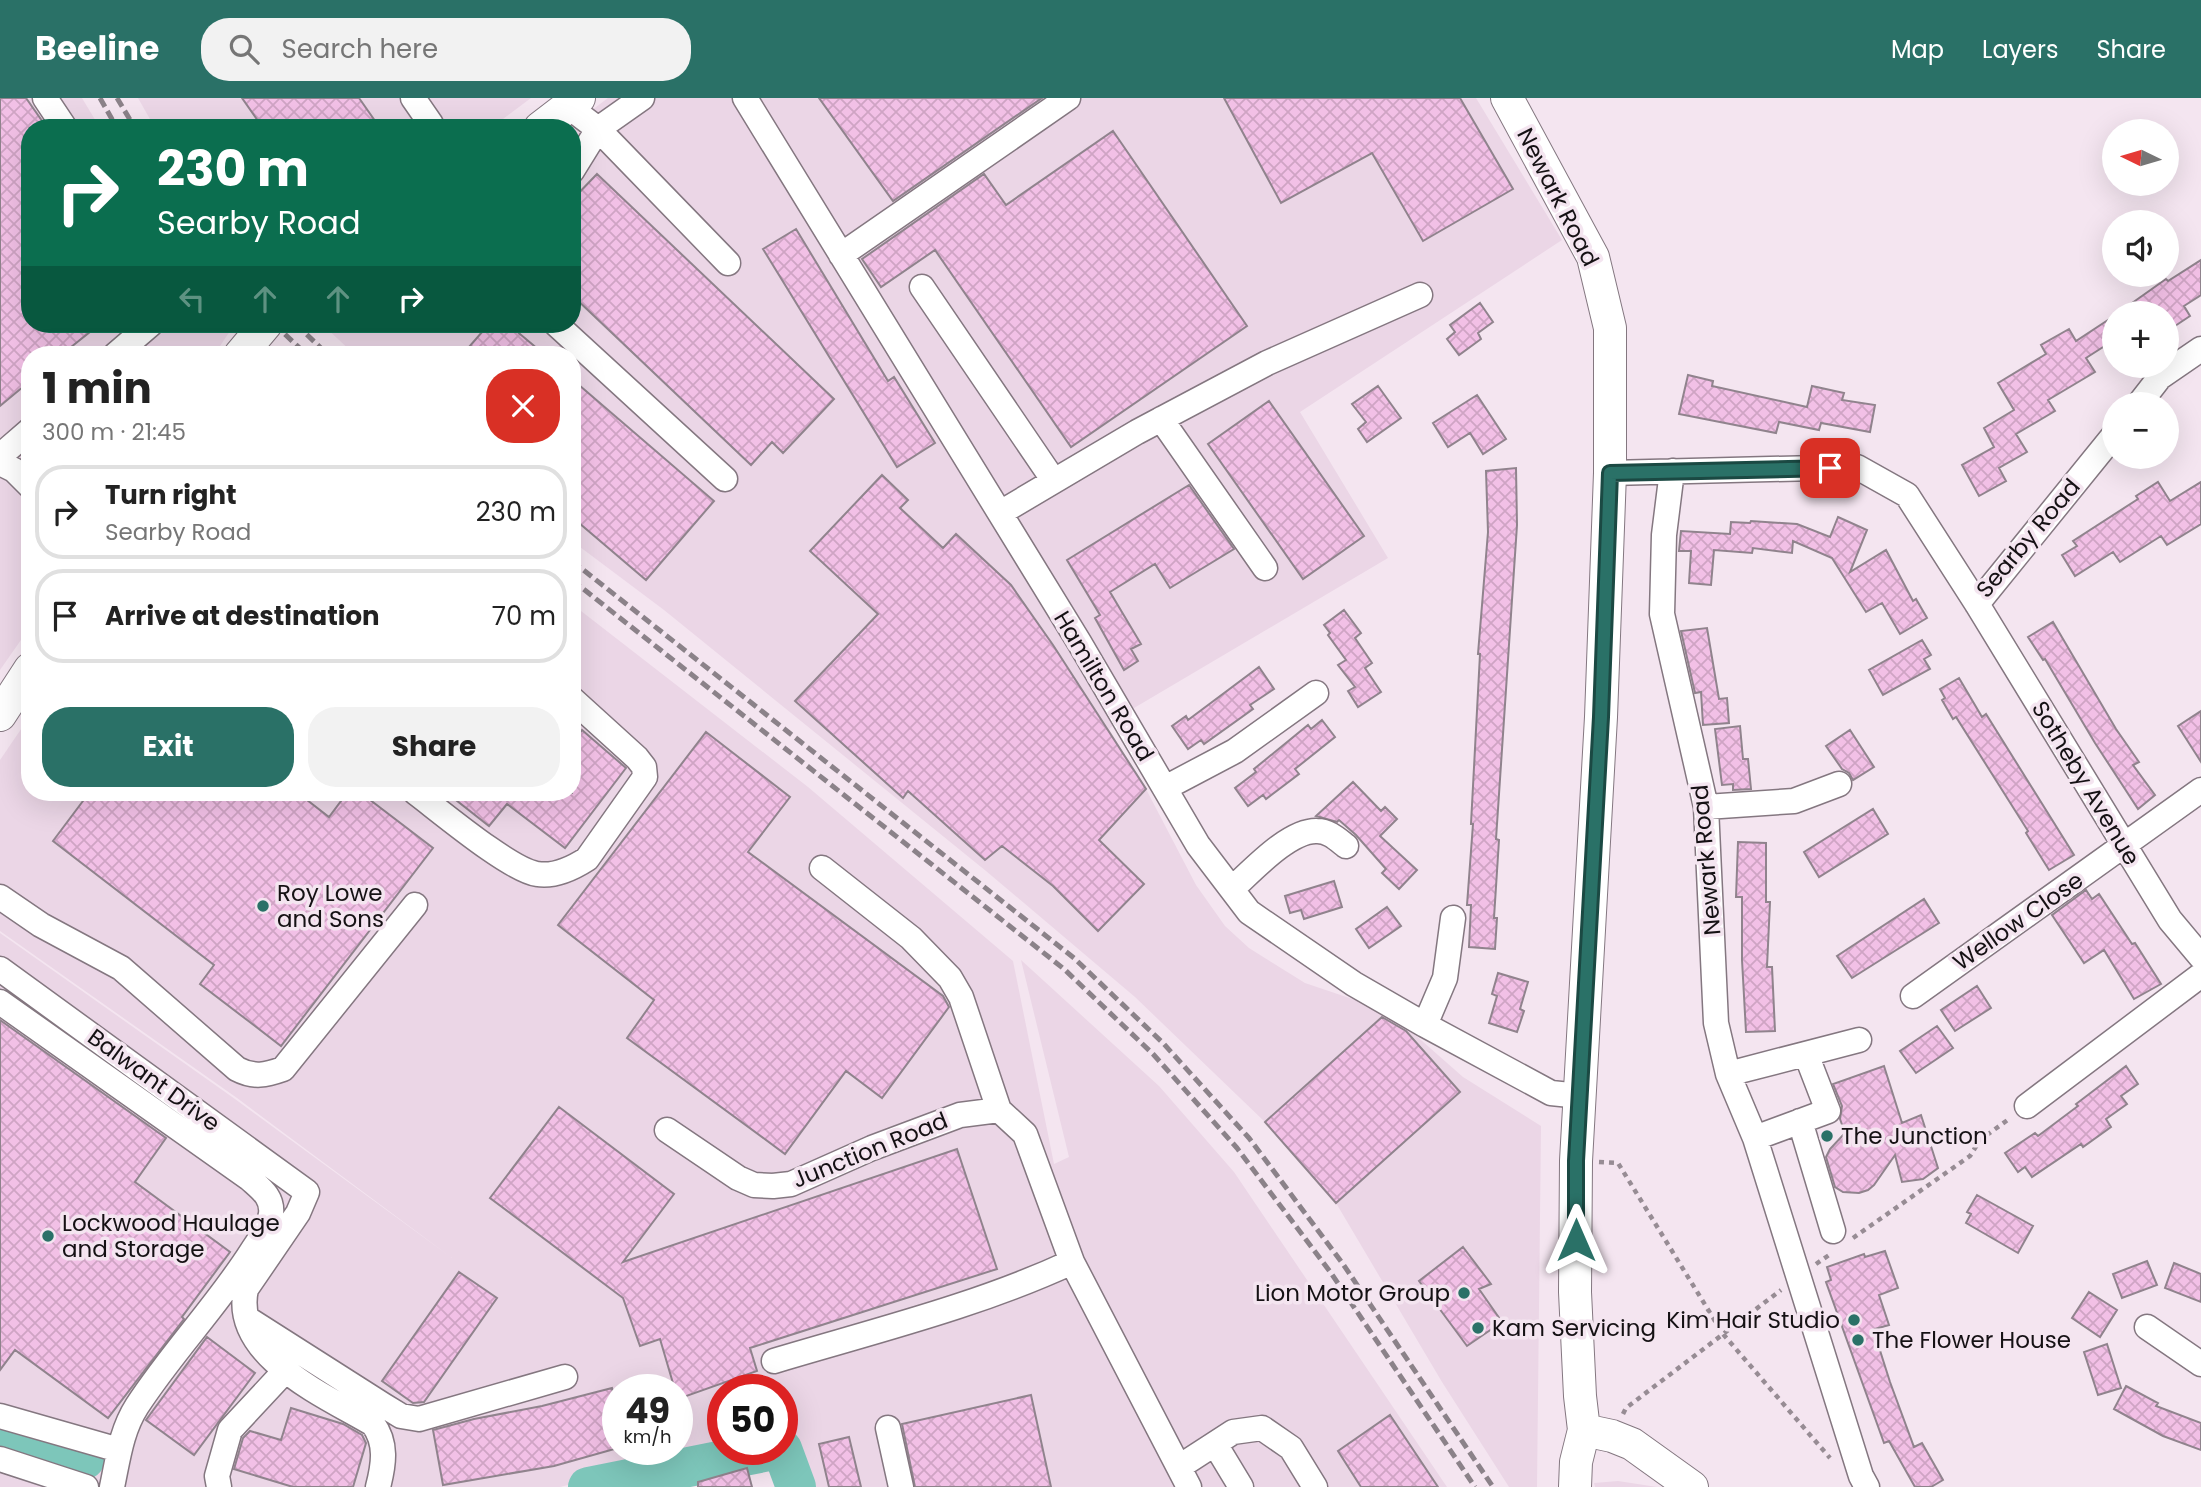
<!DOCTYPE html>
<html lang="en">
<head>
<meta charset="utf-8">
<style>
	:root { --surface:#fff; --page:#f2f2f2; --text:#222; --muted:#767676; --line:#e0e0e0; --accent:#2a7167 }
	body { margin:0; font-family:Poppins,sans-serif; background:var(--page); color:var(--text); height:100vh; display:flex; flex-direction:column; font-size:26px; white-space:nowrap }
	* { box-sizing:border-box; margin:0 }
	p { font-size:23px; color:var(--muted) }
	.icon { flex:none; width:38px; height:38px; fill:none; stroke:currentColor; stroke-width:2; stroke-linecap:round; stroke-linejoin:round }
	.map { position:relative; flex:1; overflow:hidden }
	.sheet { position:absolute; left:21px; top:248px; width:560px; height:455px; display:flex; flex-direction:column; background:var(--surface); border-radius:28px; box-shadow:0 7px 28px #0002 }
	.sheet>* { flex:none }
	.guide { position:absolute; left:21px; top:21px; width:560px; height:214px; border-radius:28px; box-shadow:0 7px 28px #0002; background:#0b6e4f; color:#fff; overflow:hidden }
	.needle { width:46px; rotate:275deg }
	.buttons { position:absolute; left:2102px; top:21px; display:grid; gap:14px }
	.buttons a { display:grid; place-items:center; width:77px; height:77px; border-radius:50%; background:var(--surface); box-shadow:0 7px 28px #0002; font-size:35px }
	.speed { position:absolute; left:602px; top:1276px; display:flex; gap:14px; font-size:35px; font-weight:700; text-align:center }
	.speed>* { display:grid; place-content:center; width:91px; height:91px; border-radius:50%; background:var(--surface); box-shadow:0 7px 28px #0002; line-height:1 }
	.speed small { font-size:18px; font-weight:400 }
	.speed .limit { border:10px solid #d22; background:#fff; color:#111 }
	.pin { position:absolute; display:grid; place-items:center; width:60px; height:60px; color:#fff; margin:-30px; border-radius:14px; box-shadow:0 4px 10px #0006 }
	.me { position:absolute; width:77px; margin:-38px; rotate:0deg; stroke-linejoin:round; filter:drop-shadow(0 0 5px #0008) }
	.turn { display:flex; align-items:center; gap:24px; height:147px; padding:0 21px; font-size:32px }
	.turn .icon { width:91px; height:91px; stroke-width:2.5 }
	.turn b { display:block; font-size:49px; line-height:60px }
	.lanes { display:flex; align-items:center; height:66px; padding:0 21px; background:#0003; justify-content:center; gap:35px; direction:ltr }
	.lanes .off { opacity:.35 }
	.round { display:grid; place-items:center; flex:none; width:74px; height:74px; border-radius:28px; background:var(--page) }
	.headline { display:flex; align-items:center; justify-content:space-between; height:119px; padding:0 21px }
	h1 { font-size:42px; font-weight:700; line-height:52px }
	.cta { display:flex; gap:14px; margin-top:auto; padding:14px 21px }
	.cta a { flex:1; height:80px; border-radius:28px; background:var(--accent); color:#fff; font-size:28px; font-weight:700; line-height:80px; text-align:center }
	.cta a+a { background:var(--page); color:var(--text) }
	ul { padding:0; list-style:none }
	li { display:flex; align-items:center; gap:21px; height:94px; margin:0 14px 10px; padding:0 7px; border:4px solid var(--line); border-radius:28px }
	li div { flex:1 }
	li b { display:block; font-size:26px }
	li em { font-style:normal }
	header { display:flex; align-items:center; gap:42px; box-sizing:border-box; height:98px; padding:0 35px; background:var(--accent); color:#fff }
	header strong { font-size:33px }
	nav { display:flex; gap:38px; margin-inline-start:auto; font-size:24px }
	.search { width:490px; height:63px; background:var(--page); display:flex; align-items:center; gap:18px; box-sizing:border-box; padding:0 24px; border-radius:28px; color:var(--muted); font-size:26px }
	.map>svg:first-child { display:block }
</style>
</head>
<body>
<header>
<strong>Beeline</strong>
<div class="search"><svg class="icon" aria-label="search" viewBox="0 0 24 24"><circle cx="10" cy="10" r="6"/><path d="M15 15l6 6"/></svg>Search here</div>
<nav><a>Map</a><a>Layers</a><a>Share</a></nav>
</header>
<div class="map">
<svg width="2201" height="1389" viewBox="0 0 2201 1389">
	<defs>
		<pattern id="building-cross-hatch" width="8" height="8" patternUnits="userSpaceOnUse" patternTransform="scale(1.75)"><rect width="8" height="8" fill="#f2c0e6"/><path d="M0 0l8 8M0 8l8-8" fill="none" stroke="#cfa4c4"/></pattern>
	</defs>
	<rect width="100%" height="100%" fill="#f4e5f0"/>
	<!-- built -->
	<path fill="#ebd6e6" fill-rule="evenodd" d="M0,0H82L100,30H30V226H229L232,230L214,257H30V529L0,572Z
		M138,0H531L491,30H155Z
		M608,0H1476L1562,142L1300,314L1388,460L1134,610L1109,631L1146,691L1196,787L1225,828L1249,850L1305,885L1388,913L1463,979L1541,1028L1537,1389H1509L1442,1284L1336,1105L1265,1024L1135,899L986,773L664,512L572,443V257H355L322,226H572V30H568Z
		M572,506L808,689L1013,863L1054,1066L1069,1059L1021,862L1159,988L1234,1074L1447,1389H803L782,1331V1292H723V1348L560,1389H0V835L235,1001L452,1160L237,1000L0,833V662L30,618V695H572ZM618,1292H677V1351H618Z
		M1618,1383L1657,1389H1595L1594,1385Z"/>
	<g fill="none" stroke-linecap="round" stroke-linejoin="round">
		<!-- river -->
		<path stroke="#7dc6ba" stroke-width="40" d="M0,1335L85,1361
			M782,1351L796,1389
			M588,1389L779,1351"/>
	</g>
	<!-- building -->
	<path fill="url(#building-cross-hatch)" stroke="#90838d" stroke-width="2" d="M0,0H26L47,30H30V226H100L61,257H30V283L0,308Z
		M242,0H359L380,30H263Z
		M819,0H1042L893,103Z
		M1224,0H1460L1513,91L1423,143L1372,55L1281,105Z
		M1113,33L1247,228L1071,349L935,152L881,189L862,161L984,76L1006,107Z
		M597,76L834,301L783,355L772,344L751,367L572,197V102Z
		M796,131L888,283L894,279L935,345L897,369L763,151Z
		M2201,162V197L2184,208L2190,218L2166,234V215H2118L2166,181L2168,183Z
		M1480,205L1493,224L1478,235L1481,241L1459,257L1447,241L1455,234L1450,227Z
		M2114,218V242L2086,260L2095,274L2048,302L2055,313L2016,336L2027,354L1999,370L2006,383L1979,398L1962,367L1994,349L1984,330L2014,312L1998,285L2046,256L2041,247L2069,231L2076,243Z
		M489,226H508L545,257H462Z
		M1688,277L1713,283L1712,288L1807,309L1812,288L1844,295L1842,302L1875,307L1870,334L1821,325L1819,332L1779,324L1776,335L1679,316Z
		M572,281L714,403L646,482L572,419Z
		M1378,288L1401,320L1367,344L1358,331L1366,324L1352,306Z
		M1477,297L1506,341L1483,356L1470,335L1448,349L1433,325Z
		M1269,303L1364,438L1303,481L1208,346Z
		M1516,370L1517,427L1496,741L1499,742L1494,820H1497L1495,851L1469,849L1471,807H1467L1473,726H1471L1480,556H1478L1488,434L1486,373Z
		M882,377L908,402L900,410L943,450L956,436L1011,487L1053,547L1146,691L1099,742L1144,786L1098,833L1053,788L1002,748L985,762L908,693L903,700L795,603L878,516L810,453Z
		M2158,384L2170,403L2201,384V426L2167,447L2161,438L2120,464L2113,454L2075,478L2062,457L2077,448L2073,443L2138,401L2136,398Z
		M1189,387L1234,451L1170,490L1155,466L1110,494L1141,546L1131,551L1138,563L1124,572L1095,520L1100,517L1067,462Z
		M1838,419L1867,432L1850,474L1886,452L1913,503L1916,501L1927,520L1900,536L1882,505L1866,514L1832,460L1793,443L1792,455L1753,450L1752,455L1714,452L1711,487L1689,485L1691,453H1679L1681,433L1730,436L1731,424L1750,425L1751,423L1797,426L1830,439Z
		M1344,512L1361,535L1355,540L1372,565L1365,570L1381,594L1358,609L1348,593L1355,589L1338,567L1346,562L1328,537L1330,535L1324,527Z
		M2053,524L2116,631L2139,664L2133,667L2155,697L2138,711L2095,645L2045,561L2043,562L2028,539Z
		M1707,530L1719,601L1727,600L1729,625L1703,627L1701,594L1695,595L1681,533Z
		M1922,542L1931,557L1924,561L1930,571L1883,597L1869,572Z
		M1259,569L1274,591L1250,607L1253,611L1204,646L1201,642L1188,651L1172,628L1186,618L1188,622Z
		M1959,580L1982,619L1986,616L2074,757L2049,772L2026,735L2028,733L1956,619L1953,621L1942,602L1945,600L1940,591Z
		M2201,613V664L2178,628Z
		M1322,622L1335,639L1295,671L1299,676L1266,701L1263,697L1248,708L1235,690L1256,674L1254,671L1308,627L1311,631Z
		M1740,628L1743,661H1748L1751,691L1733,692V686L1722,687L1715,631Z
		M582,632L626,670L565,750L507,706L489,728L447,695H572V646Z
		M1850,632L1874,669L1853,682L1849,675L1842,671L1826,648Z
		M706,634L790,699L748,754L943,898L949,909L882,1000L846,973L785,1056L627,940L654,902L558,827Z
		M1353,684L1381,713L1385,709L1397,721L1380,738L1417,772L1399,791L1382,775L1386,771L1356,737L1339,722L1337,724L1316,718Z
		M89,695H298L329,719L347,695H361L433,750L281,948L200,886L214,867L53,743Z
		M1873,711L1888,736L1819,779L1804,754Z
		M1738,744L1766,745V804H1770L1767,869H1772L1775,933L1746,934L1742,862V799H1736Z
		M1334,783L1342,809L1304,821L1301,812L1290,815L1285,798Z
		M2086,792L2092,801L2099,796L2132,846L2135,845L2161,886L2134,901L2104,852L2084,865L2052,817Z
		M1924,801L1939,825L1852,880L1837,858Z
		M1387,809L1401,828L1369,850L1356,831Z
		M1498,875L1528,884L1520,911L1524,913L1517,934L1489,925L1497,898L1492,896Z
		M1977,888L1991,910L1955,933L1941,912Z
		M1382,919L1406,933L1460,994L1336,1105L1265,1024Z
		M0,922L166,1040L135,1084L230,1154L182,1219L184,1221L108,1320L15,1252L0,1272Z
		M1937,928L1953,950L1916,975L1900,953Z
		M1884,968L1902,1025L1921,1017L1938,1070L1923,1081L1902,1084L1895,1057L1874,1087L1868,1092L1859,1095L1843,1094L1835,1089L1826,1059L1830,1051L1845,1035L1840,1021L1842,1008L1833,986Z
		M2126,968L2138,986L2121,998L2127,1006L2106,1021L2111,1029L2083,1049L2081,1046L2032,1079L2025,1069L2018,1074L2005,1055L2035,1035L2038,1038L2078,1008L2076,1006Z
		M559,1009L674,1096L623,1164L957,1051L997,1171L750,1250L757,1273L678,1301L677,1292H675L660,1241L640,1248L623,1200L490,1100Z
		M1977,1097L2033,1128L2018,1155L1966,1125L1971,1116L1967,1114Z
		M1463,1149L1491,1186L1479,1191L1502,1224L1467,1248L1419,1183Z
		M1885,1153L1898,1190L1879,1197L1889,1227L1875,1231L1879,1243H1877L1890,1284L1914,1349L1922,1345L1943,1382L1931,1389H1915L1889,1343L1884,1345L1826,1184L1831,1182L1827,1169L1864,1156L1865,1159Z
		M2147,1163L2157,1187L2122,1200L2113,1176Z
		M2174,1165L2201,1176V1204L2165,1190Z
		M459,1174L497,1200L424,1304L413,1305L382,1283Z
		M2089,1194L2117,1212L2100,1239L2072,1220Z
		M207,1239L255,1275L194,1357L146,1322Z
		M2107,1246L2121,1290L2098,1297L2084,1254Z
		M2126,1288L2158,1305L2156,1308L2201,1325V1352L2163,1338L2114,1311Z
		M612,1290L618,1315V1350L554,1368L443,1387L433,1332L474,1321L542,1308Z
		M1031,1297L1051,1389H915L902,1326Z
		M291,1310L343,1326L362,1337L366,1345L353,1389H293L234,1371L243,1340L250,1333L281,1342Z
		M1390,1317L1438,1389H1361L1338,1353Z
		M849,1339L861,1389H829L819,1346Z
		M747,1370L752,1389H698V1384Z"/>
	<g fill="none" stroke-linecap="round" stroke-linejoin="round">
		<!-- minor casing -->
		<g stroke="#847780" stroke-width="27">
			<path id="minor" d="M45,0L65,30
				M413,0L431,26
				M745,0L1079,544L1198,747L1249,814L1354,886L1425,927L1551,995L1580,998
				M569,9L598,31L642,0
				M572,73L598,31L728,165
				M841,157L1068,0
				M922,189L1054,383
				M556,226L725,381
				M115,257L151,226
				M2139,306L2160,279L2201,251
				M1161,321L1265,470
				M0,358L30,332
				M0,365L14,372L30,388
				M1672,373L1664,437L1662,516L1706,709L1716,925L1728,976L1755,1040L1861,1378L1867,1389
				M1610,375L1857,369L1907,397L1977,506L2170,822L2201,859
				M1000,415L1137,334L1267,265L1420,197
				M1977,506L2114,337
				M1165,690L1235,653L1316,595
				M416,695C440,713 510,772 537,776C554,779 573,770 587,761L645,679L644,669L637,660L572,601
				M1706,709L1794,703L1839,686
				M822,770L911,840L950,880L961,899L999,1012
				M1232,791C1252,773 1289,732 1317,733C1329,733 1337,741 1346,748
				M0,799L41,827L121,870L237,971C254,980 266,977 283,971L415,807
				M0,871L307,1094L298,1115L246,1191C231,1258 326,1298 373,1326C387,1345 384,1366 378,1389
				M1913,898L2201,692
				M0,904L250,1081C261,1091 273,1099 271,1116C269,1130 259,1142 252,1153C217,1208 172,1254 137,1308C121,1333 118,1361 112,1389
				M1425,927L1445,880L1453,820
				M1728,976L1859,942
				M2027,1008L2201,877
				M1800,1023L1833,1133
				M667,1032L738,1080L754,1087L773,1088L791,1086L872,1050L960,1017L999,1012L1025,1036L1072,1164L1189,1389
				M1755,1040L1828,1013L1806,956
				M248,1221L383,1307L401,1318L419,1321L565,1279
				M2147,1229L2201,1266
				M774,1263C874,1233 977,1208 1072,1164
				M0,1318L119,1352
				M888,1330L901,1389
				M1215,1346L1241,1389
				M0,1361L86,1389
				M1179,1369L1233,1334L1262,1330L1291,1350L1315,1389
				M219,1389L217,1378L230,1332L284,1274"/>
		</g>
		<!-- major casing -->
		<g stroke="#847780" stroke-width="34">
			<path id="major" d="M1507,0L1593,159L1610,230V375L1601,619L1576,1063L1575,1194L1580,1298L1584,1332L1576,1364L1575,1389
				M540,30L579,0
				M240,257L266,226
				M0,617L30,571
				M1584,1332L1612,1338L1632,1346L1692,1389"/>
		</g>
		<!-- path -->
		<path stroke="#978c94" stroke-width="4.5" stroke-dasharray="5 5" stroke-linecap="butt" d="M1599,1064L1618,1065L1723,1236L1830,1360
			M1853,1140L1970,1058L1980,1042L2009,1021
			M1816,1166L1832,1155
			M1623,1316L1626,1310L1781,1192"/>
		<!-- minor -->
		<use href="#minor" stroke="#fff" stroke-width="24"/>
		<!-- major -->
		<use href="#major" stroke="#fff" stroke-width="32"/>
		<!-- rail -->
		<path stroke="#8b8289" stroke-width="5" stroke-dasharray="10 5" stroke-linecap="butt" d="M100,0L117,30
			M117,0L135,30
			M274,226L307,257
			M296,226L328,257
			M572,463L1074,860L1163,945L1249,1040L1343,1166L1493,1389
			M572,482L1064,871L1153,956L1237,1050L1331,1175L1475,1389"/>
	</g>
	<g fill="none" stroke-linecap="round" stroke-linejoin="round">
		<!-- route casing -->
		<g stroke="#1b4943" stroke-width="18">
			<path id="route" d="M1576,1142V1063L1601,619L1610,375L1830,370"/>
		</g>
		<!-- route -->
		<use href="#route" stroke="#2a7167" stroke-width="12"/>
	</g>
	<!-- markers -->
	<g fill="#2a7167" stroke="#f4e5f0" stroke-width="2.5">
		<circle cx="263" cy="808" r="7"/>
		<circle cx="1827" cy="1038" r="7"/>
		<circle cx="48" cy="1138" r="7"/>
		<circle cx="1464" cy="1195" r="7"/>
		<circle cx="1854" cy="1222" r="7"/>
		<circle cx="1478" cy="1230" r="7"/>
		<circle cx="1858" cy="1242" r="7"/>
	</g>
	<g text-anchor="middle" stroke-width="7" stroke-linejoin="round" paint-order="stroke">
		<!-- street labels -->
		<g font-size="23" fill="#151114" stroke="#f4e5f0">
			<text transform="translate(1558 99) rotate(63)" y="8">Newark Road</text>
			<text transform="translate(2028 440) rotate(-50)" y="8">Searby Road</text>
			<text transform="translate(1104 588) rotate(59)" y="8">Hamilton Road</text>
			<text transform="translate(2086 685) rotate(59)" y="8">Sotheby Avenue</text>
			<text transform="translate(1706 762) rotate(-95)" y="8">Newark Road</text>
			<text transform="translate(2018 823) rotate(-35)" y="8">Wellow Close</text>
			<text transform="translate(154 982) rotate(36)" y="8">Balwant Drive</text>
			<text transform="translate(870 1052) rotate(-22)" y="8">Junction Road</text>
		</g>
		<!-- poi labels -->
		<g font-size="23" fill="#151114" stroke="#f4e5f0" text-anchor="start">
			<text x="277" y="803">Roy Lowe<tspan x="277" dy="26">and Sons</tspan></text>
			<text x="1841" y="1046">The Junction</text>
			<text x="62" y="1133">Lockwood Haulage<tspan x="62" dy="26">and Storage</tspan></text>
			<text x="1450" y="1203" text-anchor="end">Lion Motor Group</text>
			<text x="1840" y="1230" text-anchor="end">Kim Hair Studio</text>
			<text x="1492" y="1238">Kam Servicing</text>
			<text x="1872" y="1250">The Flower House</text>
		</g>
	</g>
</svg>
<div class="buttons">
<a><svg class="needle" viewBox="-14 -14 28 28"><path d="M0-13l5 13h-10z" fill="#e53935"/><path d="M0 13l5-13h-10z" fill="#767676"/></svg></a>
<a><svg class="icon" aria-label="sound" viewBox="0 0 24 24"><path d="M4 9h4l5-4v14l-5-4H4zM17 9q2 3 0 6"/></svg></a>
<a>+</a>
<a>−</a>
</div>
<div class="speed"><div>49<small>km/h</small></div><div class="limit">50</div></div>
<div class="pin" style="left:1830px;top:370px;background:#d93025"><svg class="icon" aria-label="arrive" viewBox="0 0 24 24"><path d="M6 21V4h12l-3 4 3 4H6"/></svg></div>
<svg class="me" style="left:1576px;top:1142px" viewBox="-20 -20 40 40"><path d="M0-17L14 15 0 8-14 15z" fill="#2a7167" stroke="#fff" stroke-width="4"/></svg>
<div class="guide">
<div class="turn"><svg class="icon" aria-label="right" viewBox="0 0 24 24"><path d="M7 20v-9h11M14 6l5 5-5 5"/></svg><div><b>230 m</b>Searby Road</div></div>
<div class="lanes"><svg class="icon off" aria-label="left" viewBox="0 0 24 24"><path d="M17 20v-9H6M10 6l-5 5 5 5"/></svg><svg class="icon off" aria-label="ahead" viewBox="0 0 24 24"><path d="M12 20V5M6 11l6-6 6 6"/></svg><svg class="icon off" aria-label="ahead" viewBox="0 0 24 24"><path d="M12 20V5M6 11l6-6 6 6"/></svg><svg class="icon" aria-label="right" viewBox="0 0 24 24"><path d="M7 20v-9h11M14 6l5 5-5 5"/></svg></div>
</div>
<section class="sheet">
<div class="headline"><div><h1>1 min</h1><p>300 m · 21:45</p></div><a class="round" style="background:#d93025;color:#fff"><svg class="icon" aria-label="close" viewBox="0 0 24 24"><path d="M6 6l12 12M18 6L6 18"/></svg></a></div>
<ul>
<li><svg class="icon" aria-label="right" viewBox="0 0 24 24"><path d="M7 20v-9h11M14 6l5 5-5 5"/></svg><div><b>Turn right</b><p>Searby Road</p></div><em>230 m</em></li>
<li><svg class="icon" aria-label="arrive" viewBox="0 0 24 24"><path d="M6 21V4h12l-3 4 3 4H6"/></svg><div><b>Arrive at destination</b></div><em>70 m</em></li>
</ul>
<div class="cta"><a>Exit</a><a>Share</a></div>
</section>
</div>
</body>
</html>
